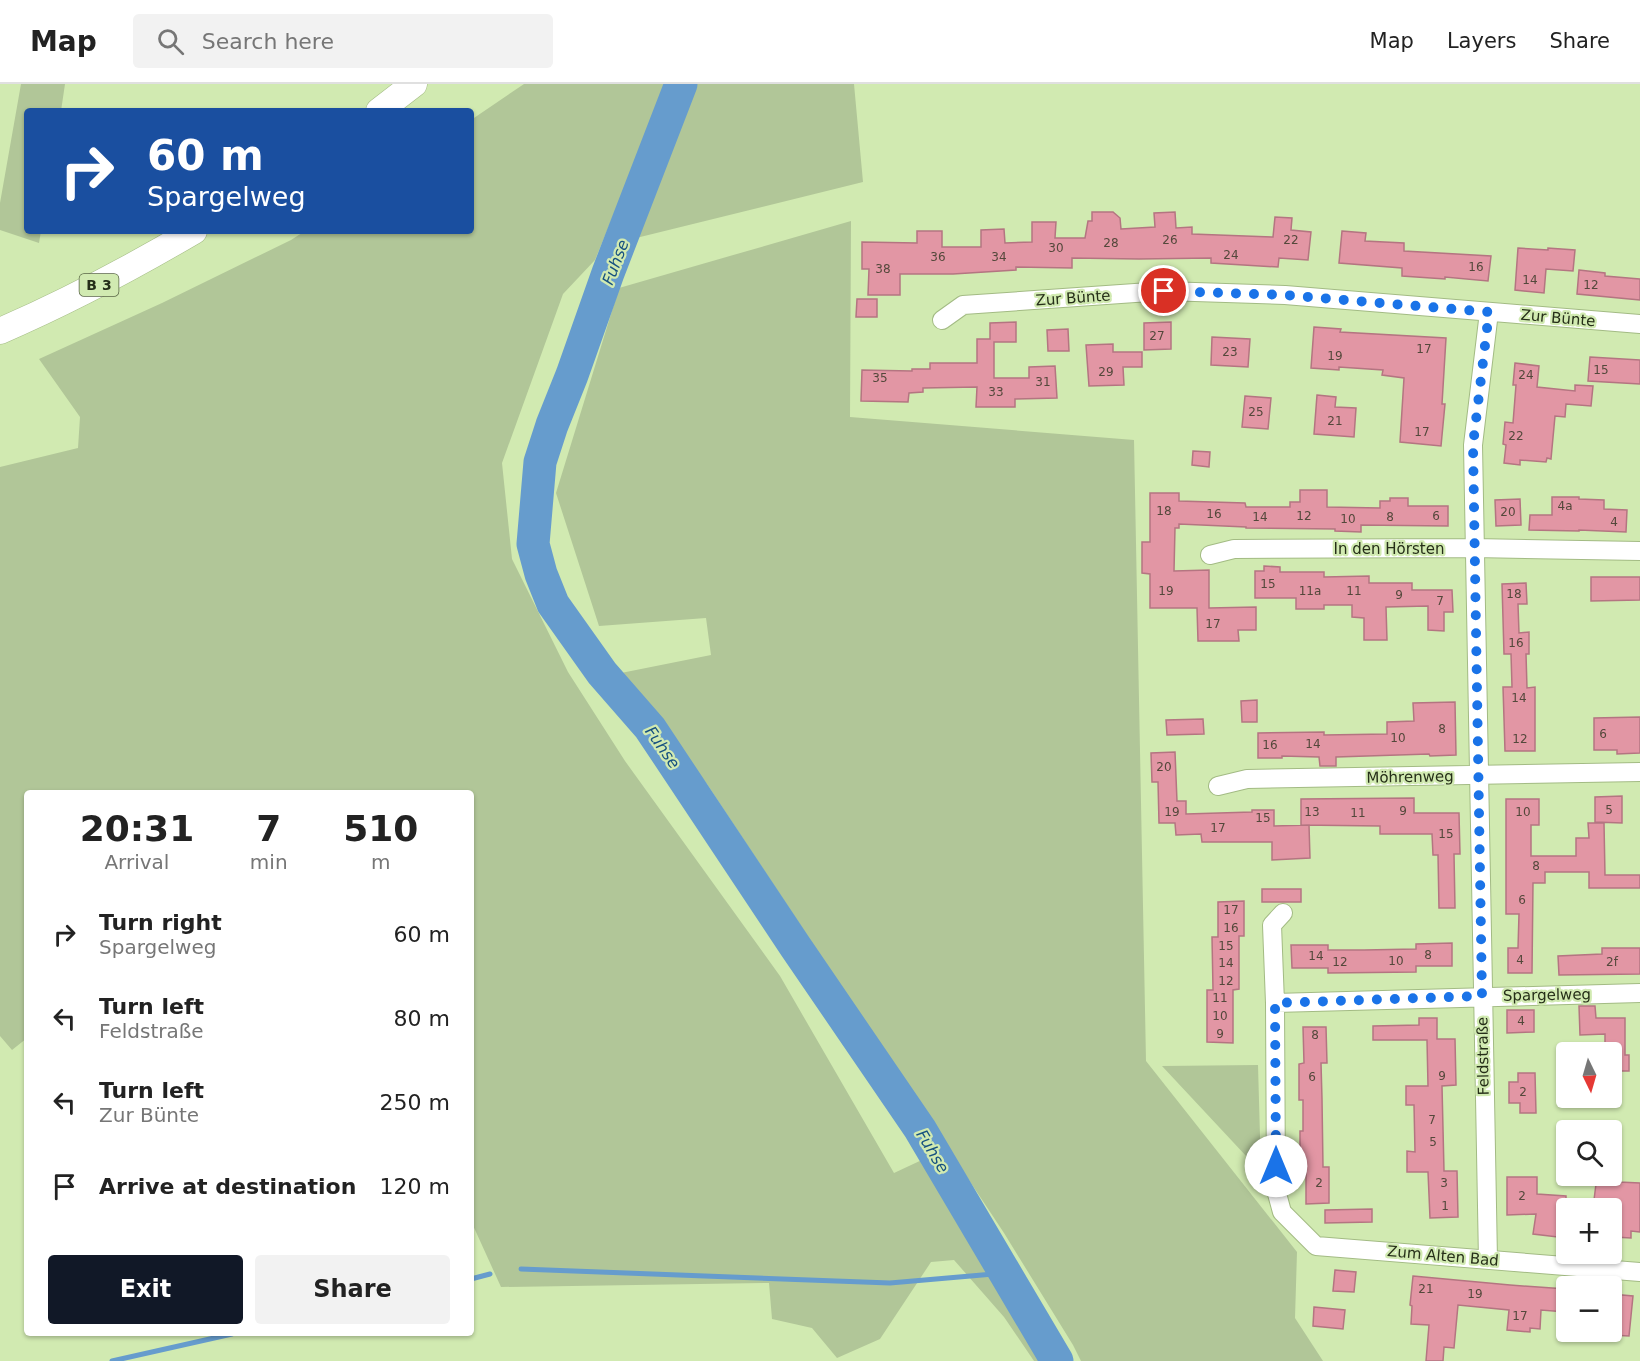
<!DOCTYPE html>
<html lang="en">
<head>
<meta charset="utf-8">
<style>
	:root { --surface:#fff; --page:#f2f2f2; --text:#222; --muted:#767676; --line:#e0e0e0; --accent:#111827 }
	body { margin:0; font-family:"DejaVu Sans",sans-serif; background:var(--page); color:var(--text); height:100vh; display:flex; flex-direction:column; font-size:22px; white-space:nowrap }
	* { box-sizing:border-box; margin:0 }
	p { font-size:20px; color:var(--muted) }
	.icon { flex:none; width:33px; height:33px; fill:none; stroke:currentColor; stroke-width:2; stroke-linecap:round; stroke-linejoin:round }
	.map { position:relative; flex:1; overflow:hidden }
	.sheet { position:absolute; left:24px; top:706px; width:450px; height:546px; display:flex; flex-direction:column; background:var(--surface); border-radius:6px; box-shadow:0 2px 4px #0004 }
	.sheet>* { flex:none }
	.hud { position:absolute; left:24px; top:24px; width:450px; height:126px; border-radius:6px; box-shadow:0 2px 4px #0004; background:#1a4fa0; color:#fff; overflow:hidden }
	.needle { width:39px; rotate:175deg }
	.controls { position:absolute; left:1556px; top:958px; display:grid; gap:12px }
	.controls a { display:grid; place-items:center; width:66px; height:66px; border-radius:6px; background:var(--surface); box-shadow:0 2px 4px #0004; font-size:30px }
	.pin { position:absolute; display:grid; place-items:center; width:51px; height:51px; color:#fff; margin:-26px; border:3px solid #fff; border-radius:50%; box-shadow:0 2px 6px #0007 }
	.me { position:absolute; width:66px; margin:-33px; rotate:0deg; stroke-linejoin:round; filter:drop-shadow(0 0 4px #0008) }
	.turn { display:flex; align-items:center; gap:21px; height:126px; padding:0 24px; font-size:27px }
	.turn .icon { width:78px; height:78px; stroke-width:2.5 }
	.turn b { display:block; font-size:42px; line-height:51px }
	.eta { display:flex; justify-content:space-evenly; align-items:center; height:102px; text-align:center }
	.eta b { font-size:36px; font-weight:800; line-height:42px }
	.button { display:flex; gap:12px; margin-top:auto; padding:12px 24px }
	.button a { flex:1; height:69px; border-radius:6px; background:var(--accent); color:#fff; font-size:24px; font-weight:800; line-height:69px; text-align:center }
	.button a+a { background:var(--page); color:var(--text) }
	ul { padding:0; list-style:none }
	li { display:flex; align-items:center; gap:18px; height:84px; padding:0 24px }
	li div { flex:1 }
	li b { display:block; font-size:22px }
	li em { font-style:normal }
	header { display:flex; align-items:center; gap:36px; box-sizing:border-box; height:84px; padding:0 30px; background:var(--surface); border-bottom:2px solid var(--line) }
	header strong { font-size:28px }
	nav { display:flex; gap:33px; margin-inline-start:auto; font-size:21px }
	.search { width:420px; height:54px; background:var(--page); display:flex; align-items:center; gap:15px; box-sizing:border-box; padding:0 21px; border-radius:6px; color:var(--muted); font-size:22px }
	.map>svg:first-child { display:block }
</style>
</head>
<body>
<header>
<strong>Map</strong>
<div class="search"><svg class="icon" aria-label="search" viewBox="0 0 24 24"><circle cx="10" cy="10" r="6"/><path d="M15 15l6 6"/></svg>Search here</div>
<nav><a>Map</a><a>Layers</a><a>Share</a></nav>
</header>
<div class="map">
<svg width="1640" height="1277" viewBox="0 0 1640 1277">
	<rect width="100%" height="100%" fill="#d1eab1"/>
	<!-- green -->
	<path fill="#b1c698" d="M21,0H65L61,27H27V147H41L39,159L0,146V119Z
		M524,0H667L595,176L563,210L502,379L512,475L568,588L625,677L780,892L894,1089L924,1075L942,1107L1047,1277H1034L1004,1233L954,1176L931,1178L880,1255L837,1274L812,1244L772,1235L769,1199L501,1203L471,1137V710H27V954L12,966L0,952V383L78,364L80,333L39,275L162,219L291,156L305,147H471V36Z
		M693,0H854L863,98L628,156L685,15Z
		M851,137L850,333L1134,356L1146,977L1297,1168L1295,1234L1323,1277H1081L1073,1261L1004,1149L707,700L621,589L711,571L706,534L599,542L556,409L619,204Z
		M1258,981L1261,1088L1162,982Z"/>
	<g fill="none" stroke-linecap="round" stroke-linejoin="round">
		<!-- stream -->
		<path stroke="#669ccd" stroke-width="5" d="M521,1185L890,1199L1005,1189
			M471,1195L490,1190
			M112,1277L232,1250"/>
		<!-- river -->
		<path stroke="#669ccd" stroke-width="33" d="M681,0L608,189L572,291L552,341L540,378L533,460L541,490L553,520L602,589L650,644L795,862L920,1045L1057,1277"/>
	</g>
	<!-- building -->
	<path fill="#e296a4" stroke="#b47581" stroke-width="1.5" d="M1092,128H1113L1120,134L1121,145L1155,143L1154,129L1175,128L1176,144L1192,143V150L1273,153L1275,133L1292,134L1291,146L1311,148L1308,176L1279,174L1278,183L1211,179V174L1139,175L1072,174V184L1016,183V186L953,190H900V211H868L869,185H862V158L917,159V147H942V163H981V146L1004,145L1005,159L1032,158V138H1056L1055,154H1085L1088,137H1092Z
		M1342,147L1366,149L1365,157L1404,159V167L1491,172L1488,197L1445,193V195L1402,192V184L1339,179Z
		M1518,164L1548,166V164L1575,166L1573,187L1546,185L1544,209L1515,206Z
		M1579,186L1605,189V192L1640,195V216L1577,210Z
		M857,215H877V233H856Z
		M1016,238V258H994V294H1029V283L1055,282L1057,314L1015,315V323H976L977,303L923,304V308L909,309L908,318L861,317L862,286L912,287V285H930V279H977V255H990V239Z
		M1171,238V265L1144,266V239Z
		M1314,243L1341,245L1340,248L1446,254L1442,320H1445L1441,362L1400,358L1404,294L1382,291L1383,286L1339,283V286L1311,284Z
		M1068,245L1069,267H1048L1047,246Z
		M1212,253L1250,255L1248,283L1211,281Z
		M1113,260V268H1142V283H1123L1124,301L1089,302L1086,261Z
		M1590,273L1640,276V300L1588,297Z
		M1515,279L1539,282L1537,303L1575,307V301L1593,302L1591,322L1566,320L1565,333L1555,332L1551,375L1547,374L1546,378L1520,376V381L1504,379L1506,361L1503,360L1505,338L1513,339L1516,301H1513Z
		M1317,311L1336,313L1335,323L1356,324L1354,353L1314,350Z
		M1245,312L1271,314L1268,345L1242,343Z
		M1193,367L1210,368L1209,383L1192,381Z
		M1300,406H1327V423L1380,424V417H1390V414H1408V422H1448V442L1361,441V448L1335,447V445L1246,444V443L1179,440V444H1175L1174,487L1209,486V524L1256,523V546H1238L1239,557H1198L1197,524H1150V490L1142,489V458H1150V409H1179V417L1245,419L1246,423H1290V418H1300Z
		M1552,413H1579V415L1604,416V425L1627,426L1626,448L1579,446V447L1529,446L1530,431H1552Z
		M1520,415L1521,441L1496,442L1495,416Z
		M1264,482L1280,483V488H1324V493L1369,492V499H1412V506H1452L1453,528H1444V547L1428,546V522L1386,523L1387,556H1364V534L1352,533V521H1324V525H1296V514H1255V487H1264Z
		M1591,493H1640V516L1591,517Z
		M1526,499L1527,520H1518L1519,549L1529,548V570H1526L1527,604L1535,603V667H1505L1503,603H1512L1511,570H1504L1502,500Z
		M1257,616V638H1242L1241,617Z
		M1455,618L1456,671L1430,672L1429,670L1336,673V682H1320L1319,673L1282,672V674H1258V649L1324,648V651L1387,650V638L1414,637L1413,619Z
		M1640,633V669L1617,670V666H1594V634Z
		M1203,635L1204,650L1167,651L1166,636Z
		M1175,668L1177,717H1186V730L1252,728V726H1274V742L1309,741L1310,774L1272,776V758H1202L1201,750L1176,751L1175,739H1159L1158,698H1152L1151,669Z
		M1622,712V739L1595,738V713Z
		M1414,714V729H1459L1460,770H1454L1455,824H1439L1438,771H1433L1432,750H1380V742L1301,741V715Z
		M1506,715H1539V741H1531V772H1576V754H1589L1588,739H1604L1605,791H1640V804H1589V788H1545V799H1533L1532,889H1508V864H1518L1519,830H1506Z
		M1262,805H1301V818H1262Z
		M1244,817V852H1239V905L1233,906V959L1207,958V906H1213L1212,853H1218V818Z
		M1452,859V882H1416V888L1328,889V884H1292L1291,861H1328V866H1364L1416,865V860Z
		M1602,864H1640V890L1559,891L1558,872L1602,870Z
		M1579,922H1595L1596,934H1625V971H1629V987H1611V969H1605V950L1580,951Z
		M1507,926H1534V948L1507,949Z
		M1419,934H1437V955H1455L1456,1001L1442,1002L1444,1087H1457L1458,1133L1430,1134L1428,1088H1407V1067L1415,1068L1414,1021H1406V1002H1428L1427,956H1373V942L1419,941Z
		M1303,943H1326L1327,979H1321L1322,1015L1323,1083H1329V1119L1306,1120V1084L1300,1083V1047H1303V1016H1299V980L1304,979Z
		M1518,989H1535L1536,1029H1520V1019H1509V998H1518Z
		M1597,1092H1620L1619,1098L1640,1099V1148L1631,1147V1154L1614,1153L1616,1117L1594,1116Z
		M1507,1093H1537V1110L1566,1112V1154L1533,1150L1536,1130L1507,1131Z
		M1372,1125V1138L1325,1139V1126Z
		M1335,1186L1356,1188L1354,1208L1333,1207Z
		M1413,1192L1510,1201L1566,1205V1228L1541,1226L1540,1245L1530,1244V1248L1507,1246L1509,1226L1458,1221L1454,1264L1444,1263L1443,1277H1426L1429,1241L1411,1240L1412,1222L1410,1221Z
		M1611,1210L1633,1212L1629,1252L1611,1251Z
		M1314,1223L1345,1226L1343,1245L1313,1242Z"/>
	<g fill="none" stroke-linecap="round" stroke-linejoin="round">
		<!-- minor casing -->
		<g stroke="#a3bb84" stroke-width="20">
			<path id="minor" d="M942,236L963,221L1164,207L1285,211L1640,240
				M1210,471L1234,465L1474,464L1640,467
				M1218,702L1247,695L1640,688
				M1283,829L1272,841L1275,919L1276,1106L1282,1128L1316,1162L1640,1188
				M1275,919L1640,909
				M1488,1176L1473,361L1489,228"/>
		</g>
		<!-- highway casing -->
		<g stroke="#a3bb84" stroke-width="27">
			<path id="highway" d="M379,27L414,0
				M0,247C67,218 131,184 194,147"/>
		</g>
		<!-- minor -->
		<use href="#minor" stroke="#fff" stroke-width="18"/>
		<!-- highway -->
		<use href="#highway" stroke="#fff" stroke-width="26"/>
	</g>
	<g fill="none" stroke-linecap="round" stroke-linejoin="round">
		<!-- route -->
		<path stroke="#1a73e8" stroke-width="10" stroke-dasharray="0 18" d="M1164,207L1285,211L1489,228L1473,361L1482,912L1275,919L1276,1082"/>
	</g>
	<g text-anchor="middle" stroke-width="4.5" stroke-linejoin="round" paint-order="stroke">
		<!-- number labels -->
		<g font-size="12" fill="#54483b">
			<text x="1170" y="160">26</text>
			<text x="1291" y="160">22</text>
			<text x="1111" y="163">28</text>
			<text x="1056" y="168">30</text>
			<text x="1231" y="175">24</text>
			<text x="938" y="177">36</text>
			<text x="999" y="177">34</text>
			<text x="1476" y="187">16</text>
			<text x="883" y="189">38</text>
			<text x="1530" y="200">14</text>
			<text x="1591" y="205">12</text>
			<text x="1157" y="256">27</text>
			<text x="1424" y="269">17</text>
			<text x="1230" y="272">23</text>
			<text x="1335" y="276">19</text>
			<text x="1601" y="290">15</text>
			<text x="1106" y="292">29</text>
			<text x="1526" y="295">24</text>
			<text x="880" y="298">35</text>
			<text x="1043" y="302">31</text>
			<text x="996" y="312">33</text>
			<text x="1256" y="332">25</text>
			<text x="1335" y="341">21</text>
			<text x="1422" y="352">17</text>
			<text x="1516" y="356">22</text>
			<text x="1565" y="426">4a</text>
			<text x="1164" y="431">18</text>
			<text x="1508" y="432">20</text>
			<text x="1214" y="434">16</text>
			<text x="1304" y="436">12</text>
			<text x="1436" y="436">6</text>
			<text x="1260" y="437">14</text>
			<text x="1390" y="437">8</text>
			<text x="1348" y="439">10</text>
			<text x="1614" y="442">4</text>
			<text x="1268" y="504">15</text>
			<text x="1166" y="511">19</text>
			<text x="1310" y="511">11a</text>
			<text x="1354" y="511">11</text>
			<text x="1514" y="514">18</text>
			<text x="1399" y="515">9</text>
			<text x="1440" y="521">7</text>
			<text x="1213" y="544">17</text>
			<text x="1516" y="563">16</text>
			<text x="1519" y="618">14</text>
			<text x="1442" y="649">8</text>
			<text x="1603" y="654">6</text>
			<text x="1398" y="658">10</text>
			<text x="1520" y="659">12</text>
			<text x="1313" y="664">14</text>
			<text x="1270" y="665">16</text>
			<text x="1164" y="687">20</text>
			<text x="1609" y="730">5</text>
			<text x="1403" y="731">9</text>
			<text x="1172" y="732">19</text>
			<text x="1312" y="732">13</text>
			<text x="1523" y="732">10</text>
			<text x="1358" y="733">11</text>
			<text x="1263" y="738">15</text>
			<text x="1218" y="748">17</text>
			<text x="1446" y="754">15</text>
			<text x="1536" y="786">8</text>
			<text x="1522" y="820">6</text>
			<text x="1231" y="830">17</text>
			<text x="1231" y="848">16</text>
			<text x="1226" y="866">15</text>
			<text x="1428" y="875">8</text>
			<text x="1316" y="876">14</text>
			<text x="1520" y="880">4</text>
			<text x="1396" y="881">10</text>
			<text x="1340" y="882">12</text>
			<text x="1612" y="882">2f</text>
			<text x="1226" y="883">14</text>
			<text x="1226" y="901">12</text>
			<text x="1220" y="918">11</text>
			<text x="1220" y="936">10</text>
			<text x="1521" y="941">4</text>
			<text x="1220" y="954">9</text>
			<text x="1315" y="955">8</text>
			<text x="1442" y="996">9</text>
			<text x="1312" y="997">6</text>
			<text x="1523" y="1012">2</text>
			<text x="1432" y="1040">7</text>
			<text x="1433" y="1062">5</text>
			<text x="1319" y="1103">2</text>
			<text x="1444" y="1103">3</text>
			<text x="1522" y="1116">2</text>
			<text x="1445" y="1126">1</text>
			<text x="1426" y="1209">21</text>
			<text x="1475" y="1214">19</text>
			<text x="1520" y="1236">17</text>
		</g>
		<!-- shield labels -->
		<rect fill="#d1eab1" stroke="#596646" stroke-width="1.5" x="79.5" y="190" width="39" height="22" rx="4.5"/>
		<g font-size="14" font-weight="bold" fill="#252e18">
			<text x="99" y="206">B 3</text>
		</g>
		<!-- street labels -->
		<g font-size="15" fill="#252e18" stroke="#d1eab1">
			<text transform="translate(1073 214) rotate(-4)" y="5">Zur Bünte</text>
			<text transform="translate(1558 234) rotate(5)" y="5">Zur Bünte</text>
			<text x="1389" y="470">In den Hörsten</text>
			<text transform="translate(1410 693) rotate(-1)" y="5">Möhrenweg</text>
			<text transform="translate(1547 911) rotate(-1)" y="5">Spargelweg</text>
			<text transform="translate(1483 972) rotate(-91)" y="5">Feldstraße</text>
			<text transform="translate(1443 1172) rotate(5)" y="5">Zum Alten Bad</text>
		</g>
		<!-- water labels -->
		<g font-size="16" font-style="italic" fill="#165180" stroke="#d1eab1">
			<text transform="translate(615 178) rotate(-69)" y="6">Fuhse</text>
			<text transform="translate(663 663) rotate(55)" y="6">Fuhse</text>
			<text transform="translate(933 1067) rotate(59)" y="6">Fuhse</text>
		</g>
	</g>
</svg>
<div class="controls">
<a><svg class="needle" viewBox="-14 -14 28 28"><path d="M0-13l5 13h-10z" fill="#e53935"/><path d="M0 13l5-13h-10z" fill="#767676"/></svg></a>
<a><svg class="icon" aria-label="search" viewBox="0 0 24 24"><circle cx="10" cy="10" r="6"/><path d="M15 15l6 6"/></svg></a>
<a>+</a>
<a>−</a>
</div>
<div class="pin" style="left:1164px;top:207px;background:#d93025"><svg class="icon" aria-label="arrive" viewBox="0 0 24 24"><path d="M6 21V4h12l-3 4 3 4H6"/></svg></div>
<svg class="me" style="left:1276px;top:1082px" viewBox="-20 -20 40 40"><circle r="19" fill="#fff"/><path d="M0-13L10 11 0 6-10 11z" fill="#1a73e8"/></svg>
<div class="hud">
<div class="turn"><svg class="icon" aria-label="right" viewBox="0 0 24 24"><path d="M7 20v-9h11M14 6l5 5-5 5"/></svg><div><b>60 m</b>Spargelweg</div></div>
</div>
<section class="sheet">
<div class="eta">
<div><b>20:31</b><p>Arrival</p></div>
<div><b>7</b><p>min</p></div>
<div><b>510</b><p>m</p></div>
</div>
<ul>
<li><svg class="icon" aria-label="right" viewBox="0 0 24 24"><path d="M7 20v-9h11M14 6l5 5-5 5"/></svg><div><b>Turn right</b><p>Spargelweg</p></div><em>60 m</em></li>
<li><svg class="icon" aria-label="left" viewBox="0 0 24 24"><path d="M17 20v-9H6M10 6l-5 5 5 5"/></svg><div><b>Turn left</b><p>Feldstraße</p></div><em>80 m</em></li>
<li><svg class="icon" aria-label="left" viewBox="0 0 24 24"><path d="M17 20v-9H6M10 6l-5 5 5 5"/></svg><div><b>Turn left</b><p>Zur Bünte</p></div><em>250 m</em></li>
<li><svg class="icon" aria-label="arrive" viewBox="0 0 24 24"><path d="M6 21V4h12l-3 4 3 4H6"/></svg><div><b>Arrive at destination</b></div><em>120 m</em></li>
</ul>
<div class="button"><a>Exit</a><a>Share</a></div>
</section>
</div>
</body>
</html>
